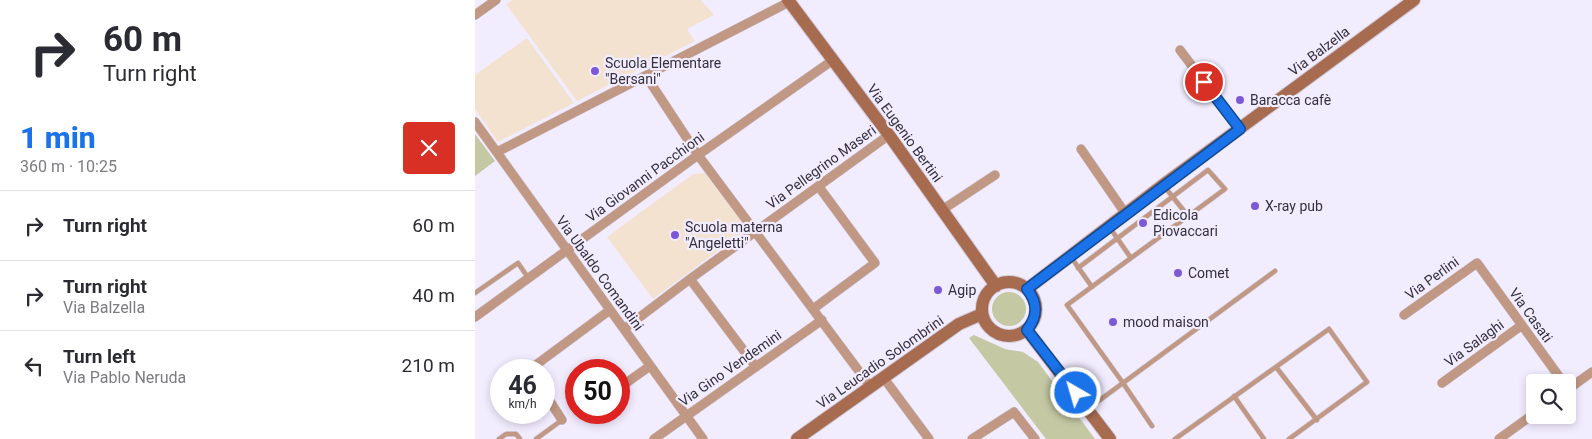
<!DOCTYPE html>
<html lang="en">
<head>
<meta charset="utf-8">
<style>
	:root { --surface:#fff; --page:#f7f7f7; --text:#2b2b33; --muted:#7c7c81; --line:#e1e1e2; --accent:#1a73e8 }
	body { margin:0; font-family:Roboto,sans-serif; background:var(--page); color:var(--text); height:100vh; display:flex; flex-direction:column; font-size:19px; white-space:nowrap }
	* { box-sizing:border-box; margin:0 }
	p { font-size:16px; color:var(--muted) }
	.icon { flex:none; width:28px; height:28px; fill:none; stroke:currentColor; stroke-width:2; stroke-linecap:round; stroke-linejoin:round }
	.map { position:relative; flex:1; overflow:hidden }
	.sheet { display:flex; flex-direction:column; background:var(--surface); width:475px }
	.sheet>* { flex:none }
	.hud { background:#fff; color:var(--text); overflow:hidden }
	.fabs { position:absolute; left:1051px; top:374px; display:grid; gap:10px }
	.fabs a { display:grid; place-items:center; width:50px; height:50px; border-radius:5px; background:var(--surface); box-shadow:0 2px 8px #0003; font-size:25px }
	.speed { position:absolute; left:15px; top:359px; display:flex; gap:10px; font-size:25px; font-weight:700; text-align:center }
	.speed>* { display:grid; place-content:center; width:65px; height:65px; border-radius:50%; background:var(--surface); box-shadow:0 2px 8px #0003; line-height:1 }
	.speed small { font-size:12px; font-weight:400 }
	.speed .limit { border:8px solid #d22; background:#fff; color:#111 }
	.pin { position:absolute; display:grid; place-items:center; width:42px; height:42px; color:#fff; margin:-21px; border:2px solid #fff; border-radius:50%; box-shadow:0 1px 5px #0007 }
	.me { position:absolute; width:55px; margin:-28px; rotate:322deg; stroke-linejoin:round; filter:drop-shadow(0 0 4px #0008) }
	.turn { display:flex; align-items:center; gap:18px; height:105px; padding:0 20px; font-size:22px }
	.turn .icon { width:65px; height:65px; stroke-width:2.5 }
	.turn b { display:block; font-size:35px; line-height:42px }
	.round { display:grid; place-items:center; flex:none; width:52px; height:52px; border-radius:5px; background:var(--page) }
	.summary { display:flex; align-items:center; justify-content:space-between; height:85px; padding:0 20px }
	h1 { font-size:30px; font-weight:800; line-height:38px; color:var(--accent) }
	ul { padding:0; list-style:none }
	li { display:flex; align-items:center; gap:15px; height:70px; padding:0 20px; border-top:1px solid var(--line) }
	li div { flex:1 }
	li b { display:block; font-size:19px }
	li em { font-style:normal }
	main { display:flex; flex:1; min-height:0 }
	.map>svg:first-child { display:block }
</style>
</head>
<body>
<main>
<section class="sheet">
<div class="hud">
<div class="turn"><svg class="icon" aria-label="right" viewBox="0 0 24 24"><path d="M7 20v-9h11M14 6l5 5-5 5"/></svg><div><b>60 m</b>Turn right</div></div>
</div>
<div class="summary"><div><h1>1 min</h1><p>360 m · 10:25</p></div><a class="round" style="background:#d93025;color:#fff"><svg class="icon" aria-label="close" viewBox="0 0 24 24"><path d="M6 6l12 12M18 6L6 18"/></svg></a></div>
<ul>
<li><svg class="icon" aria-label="right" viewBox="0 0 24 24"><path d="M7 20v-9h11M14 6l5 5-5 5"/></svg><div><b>Turn right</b></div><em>60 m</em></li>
<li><svg class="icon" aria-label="right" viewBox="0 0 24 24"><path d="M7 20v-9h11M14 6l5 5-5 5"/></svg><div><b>Turn right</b><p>Via Balzella</p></div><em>40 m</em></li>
<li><svg class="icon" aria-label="left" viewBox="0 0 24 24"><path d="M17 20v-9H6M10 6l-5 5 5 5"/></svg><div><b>Turn left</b><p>Via Pablo Neruda</p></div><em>210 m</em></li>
</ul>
</section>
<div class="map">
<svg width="1117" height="439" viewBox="0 0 1117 439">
	<rect width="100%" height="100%" fill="#f2ecff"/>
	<!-- education -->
	<path fill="#f4e2d1" d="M37,0H226L239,15L212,29L220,41L102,101L31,4Z
		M52,38L99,103L25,141H22L0,109V75Z
		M230,173L269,225L268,232L178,299L132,237L218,174Z"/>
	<!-- green -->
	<path fill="#c4c8a3" d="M0,134L20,161L0,176Z
		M517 309a17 17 0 1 1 34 0a17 17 0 1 1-34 0Z
		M499,335L530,349L548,352L563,362L620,439H571L494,338Z"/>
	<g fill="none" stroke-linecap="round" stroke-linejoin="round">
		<!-- lane casing -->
		<g stroke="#d0cadc" stroke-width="5.5">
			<path id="lane" d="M689,186L713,216
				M635,228L656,258
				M596,257L617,287
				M603,268L733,170L750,189L592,305L648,383L677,426
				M0,293L43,263L54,279
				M801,367L842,420
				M759,396L789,439
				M614,408L800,271
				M24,439L31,434H41L45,439
				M61,439L87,420
				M700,439L854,329L892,382L814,439"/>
		</g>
		<!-- street casing -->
		<g stroke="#d0cadc" stroke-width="10">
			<path id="street" d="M0,15L21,0
				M705,50L765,129
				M171,76L223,155L395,386
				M0,122L228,439
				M606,149L650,213
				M22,152L314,2
				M467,210L520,175
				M215,279L281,367
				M338,309L400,263L344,187
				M929,315L1002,263L1088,382
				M0,317L223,155L358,60
				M149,329L215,279L414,135
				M54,370L135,310
				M408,377L454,439
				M967,383L1047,325
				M144,388L175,366
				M1092,390L1117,372
				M69,392L87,420
				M179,439L347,320
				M497,439L539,412L560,439
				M1024,439L1060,413"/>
		</g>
		<!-- secondary casing -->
		<g stroke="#d0cadc" stroke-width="14">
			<path id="secondary" d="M313,0L414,135L521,286
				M507 309a27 27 0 1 1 54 0a27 27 0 1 1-54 0Z
				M552,289L688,185L939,0
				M552,330L635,439
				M322,439L484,324L507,314"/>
		</g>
		<!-- lane -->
		<use href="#lane" stroke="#c19884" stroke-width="4.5"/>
		<!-- street -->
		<use href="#street" stroke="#c19884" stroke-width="9"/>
		<!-- secondary -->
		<use href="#secondary" stroke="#a76c50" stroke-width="12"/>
	</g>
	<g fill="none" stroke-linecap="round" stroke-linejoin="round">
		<!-- route casing -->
		<g stroke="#114b97" stroke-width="12">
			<path id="route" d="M601,393L552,330C563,316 563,303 552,289L765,129L729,82"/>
		</g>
		<!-- route -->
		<use href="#route" stroke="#1a73e8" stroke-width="9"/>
	</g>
	<!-- markers -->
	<g fill="#7c5ad5" stroke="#f2ecff" stroke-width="2">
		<circle cx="120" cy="71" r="5"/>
		<circle cx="765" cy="100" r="5"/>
		<circle cx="780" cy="206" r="5"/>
		<circle cx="668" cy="223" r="5"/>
		<circle cx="200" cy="235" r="5"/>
		<circle cx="703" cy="273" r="5"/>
		<circle cx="463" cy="290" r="5"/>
		<circle cx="638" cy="322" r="5"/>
	</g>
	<g text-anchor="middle" stroke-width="4.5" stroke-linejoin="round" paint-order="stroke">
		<!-- street labels -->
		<g font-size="14" fill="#34303c" stroke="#f2ecff">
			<text transform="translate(844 51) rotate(-37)" y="5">Via Balzella</text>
			<text transform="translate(430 133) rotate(54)" y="5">Via Eugenio Bertini</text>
			<text transform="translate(346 167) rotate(-36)" y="5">Via Pellegrino Maseri</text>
			<text transform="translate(170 177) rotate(-36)" y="5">Via Giovanni Pacchioni</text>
			<text transform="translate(125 273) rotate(54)" y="5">Via Ubaldo Comandini</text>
			<text transform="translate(957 278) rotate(-36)" y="5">Via Perlini</text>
			<text transform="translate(1056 315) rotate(54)" y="5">Via Casati</text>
			<text transform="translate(999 343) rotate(-36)" y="5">Via Salaghi</text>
			<text transform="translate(405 362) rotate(-35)" y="5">Via Leucadio Solombrini</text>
			<text transform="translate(255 368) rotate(-35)" y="5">Via Gino Vendemini</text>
		</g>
		<!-- poi labels -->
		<g font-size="14" fill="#34303c" stroke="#f2ecff" text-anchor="start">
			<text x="130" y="68">Scuola Elementare<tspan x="130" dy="16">"Bersani"</tspan></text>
			<text x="775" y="105">Baracca cafè</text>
			<text x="790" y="211">X-ray pub</text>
			<text x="678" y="220">Edicola<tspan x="678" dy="16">Piovaccari</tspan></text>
			<text x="210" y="232">Scuola materna<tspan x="210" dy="16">"Angeletti"</tspan></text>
			<text x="713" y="278">Comet</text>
			<text x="473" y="295">Agip</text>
			<text x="648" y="327">mood maison</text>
		</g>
	</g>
</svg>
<div class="fabs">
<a><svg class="icon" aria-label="search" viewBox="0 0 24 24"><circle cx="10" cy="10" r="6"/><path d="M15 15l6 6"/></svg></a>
</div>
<div class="speed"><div>46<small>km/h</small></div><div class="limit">50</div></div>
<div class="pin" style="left:729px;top:82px;background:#d93025"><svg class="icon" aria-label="arrive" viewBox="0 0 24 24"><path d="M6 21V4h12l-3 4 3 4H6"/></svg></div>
<svg class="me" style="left:601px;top:393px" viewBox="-20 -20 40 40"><circle r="17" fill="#1a73e8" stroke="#fff" stroke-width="3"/><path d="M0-11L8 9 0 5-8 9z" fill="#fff"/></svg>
</div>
</main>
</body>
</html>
